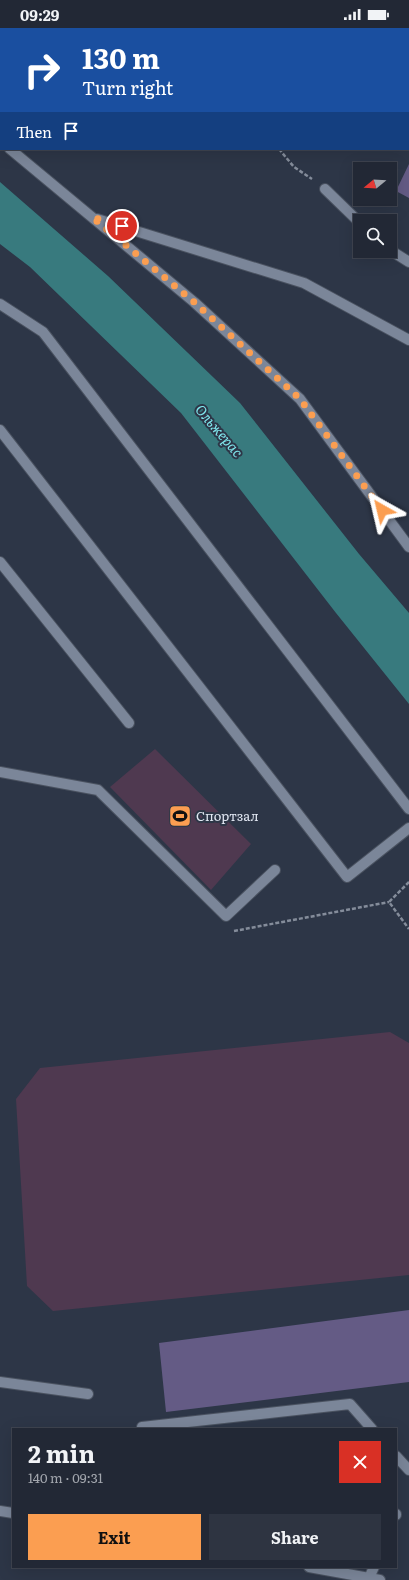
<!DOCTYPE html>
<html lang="en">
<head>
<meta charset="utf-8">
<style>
	:root { --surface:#222835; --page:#2e3441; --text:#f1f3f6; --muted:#a2a6ad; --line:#3f4450; --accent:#fb9e51 }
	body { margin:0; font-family:Literata,serif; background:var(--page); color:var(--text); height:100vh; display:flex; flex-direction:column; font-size:15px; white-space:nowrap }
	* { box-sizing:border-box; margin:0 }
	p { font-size:13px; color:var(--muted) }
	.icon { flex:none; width:22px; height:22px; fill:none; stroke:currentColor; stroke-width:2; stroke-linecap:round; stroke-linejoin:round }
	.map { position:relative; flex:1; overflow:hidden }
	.drawer { position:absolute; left:12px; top:1400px; width:385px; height:140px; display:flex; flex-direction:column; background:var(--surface); border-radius:0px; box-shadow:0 4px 16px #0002,0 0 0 1px var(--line) }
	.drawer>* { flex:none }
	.top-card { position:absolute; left:0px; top:0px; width:409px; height:122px; box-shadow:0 4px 16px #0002,0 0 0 1px var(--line); background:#1a4fa0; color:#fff; overflow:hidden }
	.needle { width:26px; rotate:252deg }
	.controls { position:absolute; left:353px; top:134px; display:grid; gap:8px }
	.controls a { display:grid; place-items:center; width:44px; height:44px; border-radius:0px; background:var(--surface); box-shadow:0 4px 16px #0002,0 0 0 1px var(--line); font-size:20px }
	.pin { position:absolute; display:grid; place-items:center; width:34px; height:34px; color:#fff; margin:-17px; border:2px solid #fff; border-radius:50%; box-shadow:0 1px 4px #0007 }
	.me { position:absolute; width:44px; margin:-22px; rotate:323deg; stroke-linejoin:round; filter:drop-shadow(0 0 3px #0008) }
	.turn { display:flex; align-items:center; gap:14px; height:84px; padding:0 16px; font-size:18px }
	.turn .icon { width:52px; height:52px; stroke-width:2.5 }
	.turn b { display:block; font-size:28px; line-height:34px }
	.then { display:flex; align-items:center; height:38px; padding:0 16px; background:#0003; gap:8px; font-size:15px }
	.round { display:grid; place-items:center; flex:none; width:42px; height:42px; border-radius:0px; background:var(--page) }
	.head { display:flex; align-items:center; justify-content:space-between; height:68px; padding:0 16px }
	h1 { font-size:24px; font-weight:700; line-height:30px }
	.button { display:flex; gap:8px; margin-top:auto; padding:8px 16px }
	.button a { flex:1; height:46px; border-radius:0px; background:var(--accent); color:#111; font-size:16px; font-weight:700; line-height:46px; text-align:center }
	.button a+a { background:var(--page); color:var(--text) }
	.status { display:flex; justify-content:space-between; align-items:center; height:28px; padding:0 20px; background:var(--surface); direction:ltr }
	.status svg { height:11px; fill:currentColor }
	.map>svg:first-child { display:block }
</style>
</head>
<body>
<div class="status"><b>09:29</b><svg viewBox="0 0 49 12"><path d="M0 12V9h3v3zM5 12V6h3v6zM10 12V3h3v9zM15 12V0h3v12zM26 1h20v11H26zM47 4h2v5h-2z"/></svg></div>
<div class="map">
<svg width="409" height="1552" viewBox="0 0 409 1552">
	<rect width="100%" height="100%" fill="#2d3647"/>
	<!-- green -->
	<path fill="#4f3950" d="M170,0H409V47L408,1Z
		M155,721L251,816L211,862L110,759Z
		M390,1004L409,1015V1247L53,1283L27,1258L16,1071L40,1040Z"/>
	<!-- water -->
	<path fill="#387a7e" d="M0,154L108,248L240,375L359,526L409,585V676L336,585L181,385L30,239L0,216Z"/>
	<!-- building -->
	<path fill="#645b85" d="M409,136V170L396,163Z
		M409,1282V1354L166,1384L159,1315Z"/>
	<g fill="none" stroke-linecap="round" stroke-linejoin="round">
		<!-- lane casing -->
		<g stroke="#4a5260" stroke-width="12">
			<path id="lane" d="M0,113L1,114
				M10,121L194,274L300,371L409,519
				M325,161L360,195
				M97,191L304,255L409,312
				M390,222L409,234
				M0,276L43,304L409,781
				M0,402L347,849L409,800
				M0,534L129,695
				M0,744L98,762L226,888L275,842
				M0,1354L88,1366
				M142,1399L350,1376L372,1401
				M396,1428L409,1442
				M396,1486V1487
				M369,1550L374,1539"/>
		</g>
		<!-- street casing -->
		<g stroke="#4a5260" stroke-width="12">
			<path id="street" d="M0,1483L13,1485
				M309,1539L380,1552"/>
		</g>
		<!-- path -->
		<path stroke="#848c9a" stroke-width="2.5" stroke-dasharray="4 2" stroke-linecap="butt" d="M177,0L178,1
			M279,121L294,139L312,151
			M409,854L389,874L409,901
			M234,903L389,874"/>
		<!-- lane -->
		<use href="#lane" stroke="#7b8699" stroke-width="10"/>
		<!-- street -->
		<use href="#street" stroke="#7b8699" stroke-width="10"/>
	</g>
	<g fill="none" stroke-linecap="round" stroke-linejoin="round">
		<!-- route -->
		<path stroke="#fb9e51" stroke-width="7" stroke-dasharray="0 12.6" d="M122,198L92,189L194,274L300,371L382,482"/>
	</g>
	<!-- icons -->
	<defs>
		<g id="stadium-square" transform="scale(1.15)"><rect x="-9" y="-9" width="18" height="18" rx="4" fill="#fb9e51" stroke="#2d3647"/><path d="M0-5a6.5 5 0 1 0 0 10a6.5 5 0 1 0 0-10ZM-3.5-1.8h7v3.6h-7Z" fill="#111"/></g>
	</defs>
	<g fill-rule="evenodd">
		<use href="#stadium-square" x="180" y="788"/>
	</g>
	<g text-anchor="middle" stroke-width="4" stroke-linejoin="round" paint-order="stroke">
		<!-- poi labels -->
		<g font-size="13" fill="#e2e8f3" stroke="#2d3647" text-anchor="start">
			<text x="196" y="793">Спортзал</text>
		</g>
		<!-- water labels -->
		<g font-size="14" font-style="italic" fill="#80e8ee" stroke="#2d3647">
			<text transform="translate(219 403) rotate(49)" y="5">Ольжерас</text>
		</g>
	</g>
</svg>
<div class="controls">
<a><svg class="needle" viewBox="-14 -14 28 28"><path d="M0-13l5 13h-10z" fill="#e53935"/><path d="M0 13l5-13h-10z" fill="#a2a6ad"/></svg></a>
<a><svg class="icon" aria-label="search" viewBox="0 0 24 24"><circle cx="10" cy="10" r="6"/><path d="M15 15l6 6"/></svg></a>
</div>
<div class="pin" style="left:122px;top:198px;background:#d93025"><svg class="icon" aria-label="arrive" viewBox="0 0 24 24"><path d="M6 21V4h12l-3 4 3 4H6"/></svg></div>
<svg class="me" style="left:382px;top:482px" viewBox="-20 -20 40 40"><path d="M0-17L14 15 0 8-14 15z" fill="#fb9e51" stroke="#fff" stroke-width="4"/></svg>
<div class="top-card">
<div class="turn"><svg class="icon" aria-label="right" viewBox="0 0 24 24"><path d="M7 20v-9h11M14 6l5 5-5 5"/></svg><div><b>130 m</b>Turn right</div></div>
<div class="then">Then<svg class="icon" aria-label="arrive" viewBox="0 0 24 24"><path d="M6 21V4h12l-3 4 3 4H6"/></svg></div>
</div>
<section class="drawer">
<div class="head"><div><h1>2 min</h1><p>140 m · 09:31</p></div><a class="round" style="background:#d93025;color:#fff"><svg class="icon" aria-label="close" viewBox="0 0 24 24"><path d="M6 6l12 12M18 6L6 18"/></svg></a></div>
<div class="button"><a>Exit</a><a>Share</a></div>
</section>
</div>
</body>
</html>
